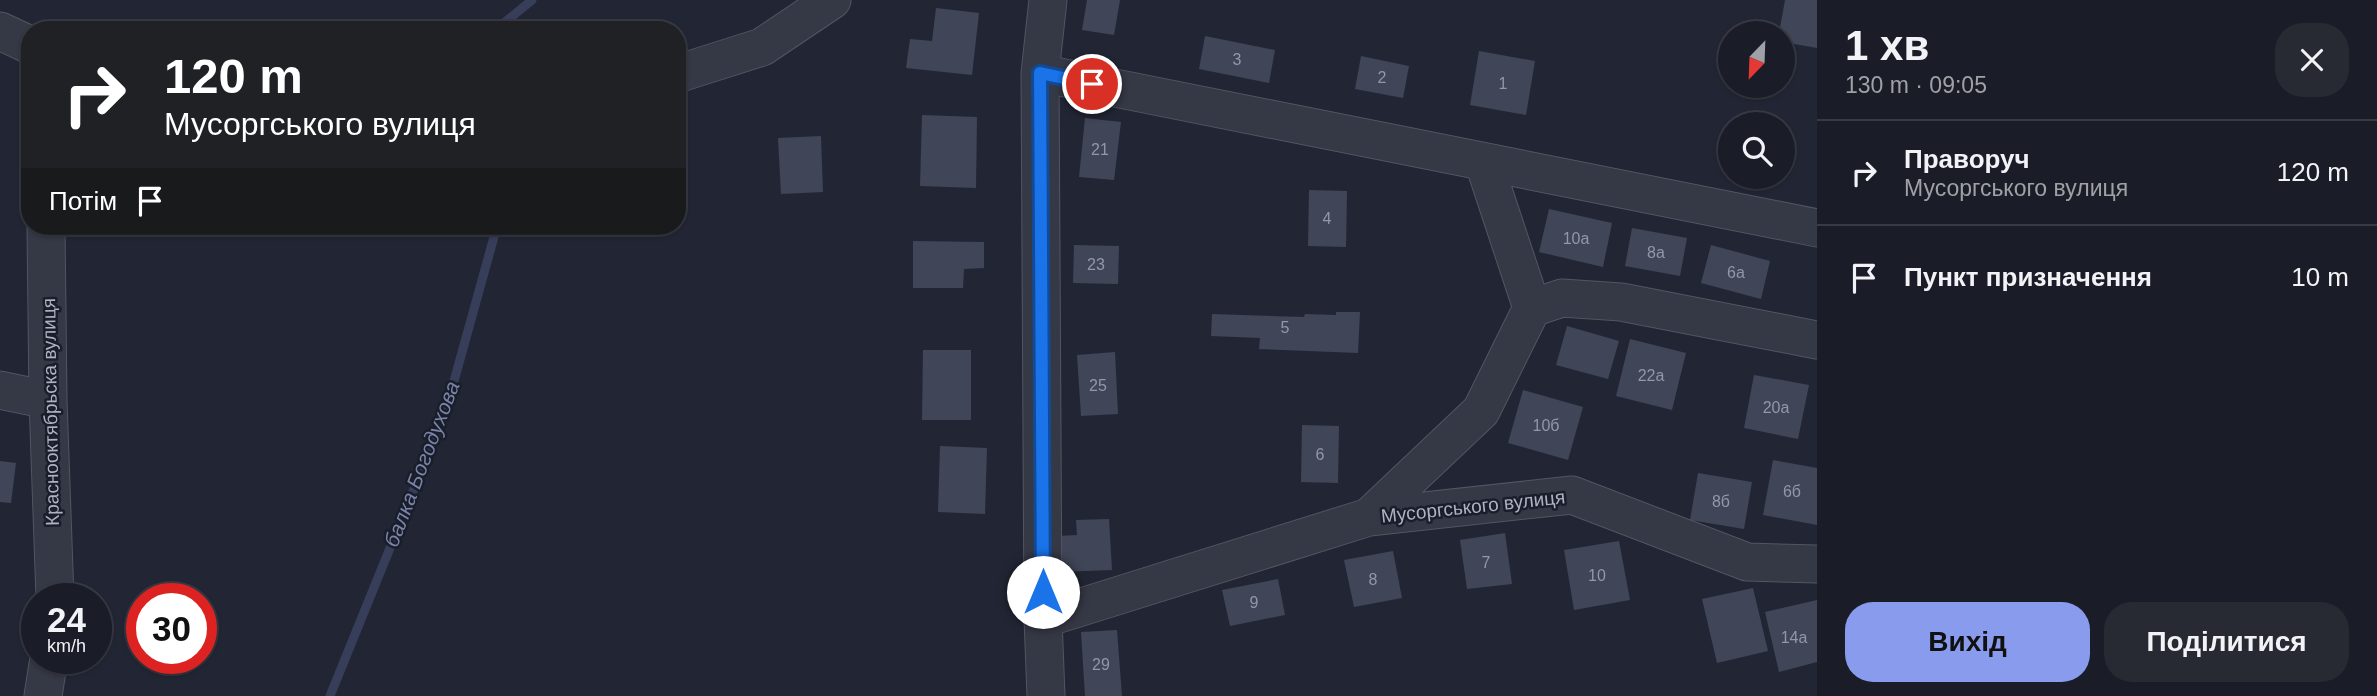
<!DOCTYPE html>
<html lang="uk">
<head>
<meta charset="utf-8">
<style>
	:root { --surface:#1a1c27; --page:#272933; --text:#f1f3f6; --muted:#9fa1a7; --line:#383a44; --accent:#899bed }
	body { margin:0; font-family:Arial,sans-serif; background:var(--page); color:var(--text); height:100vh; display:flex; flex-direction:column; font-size:26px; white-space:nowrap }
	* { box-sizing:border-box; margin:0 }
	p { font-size:23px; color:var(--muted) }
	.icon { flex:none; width:38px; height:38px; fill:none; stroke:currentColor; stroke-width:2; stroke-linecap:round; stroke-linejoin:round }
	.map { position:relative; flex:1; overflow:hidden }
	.panel { display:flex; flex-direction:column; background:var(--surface); width:560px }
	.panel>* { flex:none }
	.guide { position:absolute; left:21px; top:21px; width:665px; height:214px; border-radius:28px; box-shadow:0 2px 5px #0004,0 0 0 2px var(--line); background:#202124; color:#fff; overflow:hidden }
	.needle { width:46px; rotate:203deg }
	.fabs { position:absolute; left:1718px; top:21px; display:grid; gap:14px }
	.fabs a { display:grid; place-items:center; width:77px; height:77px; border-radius:50%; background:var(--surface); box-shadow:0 2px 5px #0004,0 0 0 2px var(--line); font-size:35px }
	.speed { position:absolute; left:21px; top:583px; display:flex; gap:14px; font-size:35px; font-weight:700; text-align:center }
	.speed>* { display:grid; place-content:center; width:91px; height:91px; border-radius:50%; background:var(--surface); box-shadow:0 2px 5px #0004,0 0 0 2px var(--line); line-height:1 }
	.speed small { font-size:18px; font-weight:400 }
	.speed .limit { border:10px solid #d22; background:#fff; color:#111 }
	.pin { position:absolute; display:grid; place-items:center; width:60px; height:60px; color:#fff; margin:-30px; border:4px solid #fff; border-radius:50%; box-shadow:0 2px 7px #0007 }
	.me { position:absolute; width:77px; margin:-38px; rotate:0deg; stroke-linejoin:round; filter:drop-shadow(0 0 5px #0008) }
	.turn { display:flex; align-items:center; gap:24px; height:147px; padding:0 28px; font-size:32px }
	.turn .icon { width:91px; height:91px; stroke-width:2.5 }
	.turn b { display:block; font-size:49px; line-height:60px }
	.then { display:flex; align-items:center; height:66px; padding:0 28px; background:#0003; gap:14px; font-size:26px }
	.round { display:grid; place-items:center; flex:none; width:74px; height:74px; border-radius:28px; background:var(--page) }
	.overview { display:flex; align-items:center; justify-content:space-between; height:119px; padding:0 28px }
	h1 { font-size:42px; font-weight:800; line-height:52px }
	.cta { display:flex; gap:14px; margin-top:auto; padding:14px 28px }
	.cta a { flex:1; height:80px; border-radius:28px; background:var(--accent); color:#111; font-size:28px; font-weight:800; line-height:80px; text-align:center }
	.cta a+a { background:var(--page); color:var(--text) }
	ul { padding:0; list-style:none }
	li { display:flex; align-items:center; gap:21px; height:105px; padding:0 28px; border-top:2px solid var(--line) }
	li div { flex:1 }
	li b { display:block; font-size:26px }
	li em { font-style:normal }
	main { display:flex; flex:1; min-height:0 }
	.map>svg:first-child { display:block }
</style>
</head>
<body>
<main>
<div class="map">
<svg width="1817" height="696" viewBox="0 0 1817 696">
	<rect width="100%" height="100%" fill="#222634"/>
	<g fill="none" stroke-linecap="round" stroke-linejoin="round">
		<!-- stream -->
		<path stroke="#373e5a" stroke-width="9" d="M505,30L504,23L532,0
			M330,696L446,410L497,226"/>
	</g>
	<!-- building -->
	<path fill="#404557" d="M1087,0H1120L1114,35L1082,30Z
		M1785,0H1817V48L1783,42V33H1779Z
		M936,8L979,13L972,75L906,68L910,39L932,41Z
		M1205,36L1275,50L1269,83L1199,69Z
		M1479,51L1535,61L1526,115L1470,105Z
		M1361,56L1409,66L1403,98L1355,89Z
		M922,115L977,117L976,188L920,186Z
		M1085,118L1121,122L1114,180L1079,177Z
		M821,136L823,192L781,194L778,138Z
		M1309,190L1347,191L1346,247L1308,246Z
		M1549,209L1612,223L1603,267L1539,252Z
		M1632,228L1687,238L1680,276L1625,266Z
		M913,241L984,242V268L964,269L963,288H913Z
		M1074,245L1119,246L1118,284L1073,283Z
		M1711,245L1770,261L1761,299L1701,283Z
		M1336,312H1360L1358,353L1259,349L1260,338L1211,336L1212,314L1304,317L1305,314L1336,315Z
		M1567,326L1619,341L1608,379L1556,365Z
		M1630,339L1686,353L1672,410L1616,396Z
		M923,350H971V420H922Z
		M1115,352L1118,414L1081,416L1077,355Z
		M1754,375L1809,385L1798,439L1744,428Z
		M1523,390L1583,407L1568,460L1508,443Z
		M1302,425L1339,426L1338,483L1301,482Z
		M940,446L987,448L985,514L938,512Z
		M1773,460L1817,468V525L1763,515Z
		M0,461L16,463L11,503L0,502Z
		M1698,473L1752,482L1744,529L1690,520Z
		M1109,519L1112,570L1059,572L1057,536L1077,535L1076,520Z
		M1505,533L1512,584L1467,589L1460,540Z
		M1619,541L1630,600L1574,610L1564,550Z
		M1393,551L1402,598L1354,607L1344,560Z
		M1278,579L1285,615L1230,626L1222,590Z
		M1753,588L1768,651L1717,663L1702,599Z
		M1817,600V662L1779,672L1765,612Z
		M1117,630L1122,696H1085L1081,632Z"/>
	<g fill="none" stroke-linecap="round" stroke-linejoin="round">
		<!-- minor casing -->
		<g stroke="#525563" stroke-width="39">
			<path id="minor" d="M0,31L30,45
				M1040,73L1817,228
				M677,74L762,47L832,0
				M46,226L48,400L55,598
				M1532,308L1562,298L1621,302L1817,340
				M0,390L48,400
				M1369,517L1481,411L1532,308L1484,163
				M1043,619L1369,517L1572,495L1747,562L1817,564
				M43,696L49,658
				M1046,696L1043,619L1040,73L1048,0"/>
		</g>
		<!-- minor -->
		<use href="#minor" stroke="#353845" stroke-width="37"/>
	</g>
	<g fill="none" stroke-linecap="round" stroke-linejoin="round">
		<!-- route casing -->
		<g stroke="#114b97" stroke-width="18">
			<path id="route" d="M1043,592L1040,73L1092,84"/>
		</g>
		<!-- route -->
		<use href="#route" stroke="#1a73e8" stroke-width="12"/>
	</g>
	<g text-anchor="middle" stroke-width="5" stroke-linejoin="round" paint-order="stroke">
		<!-- number labels -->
		<g font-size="16" fill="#9397a7">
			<text x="1237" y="65">3</text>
			<text x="1382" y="83">2</text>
			<text x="1503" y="89">1</text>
			<text x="1100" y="155">21</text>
			<text x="1327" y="224">4</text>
			<text x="1576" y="244">10а</text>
			<text x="1656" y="258">8а</text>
			<text x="1096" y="270">23</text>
			<text x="1736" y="278">6а</text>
			<text x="1285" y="333">5</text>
			<text x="1651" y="381">22а</text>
			<text x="1098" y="391">25</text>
			<text x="1776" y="413">20а</text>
			<text x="1546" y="431">10б</text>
			<text x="1320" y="460">6</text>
			<text x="1792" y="497">6б</text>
			<text x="1721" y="507">8б</text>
			<text x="1486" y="568">7</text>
			<text x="1597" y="581">10</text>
			<text x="1373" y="585">8</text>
			<text x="1254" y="608">9</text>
			<text x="1794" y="643">14а</text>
			<text x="1101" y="670">29</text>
		</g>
		<!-- street labels -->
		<g font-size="19" fill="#afb2c2" stroke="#1a1d2a">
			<text transform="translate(50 412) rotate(-91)" y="7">Краснооктябрьска вулиця</text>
			<text transform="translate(1473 506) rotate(-6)" y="7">Мусоргського вулиця</text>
		</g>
		<!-- water labels -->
		<g font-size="21" font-style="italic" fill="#7a84a8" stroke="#1a1d2a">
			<text transform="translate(422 464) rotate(-69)" y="7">балка Богодухова</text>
		</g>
	</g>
</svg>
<div class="fabs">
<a><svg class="needle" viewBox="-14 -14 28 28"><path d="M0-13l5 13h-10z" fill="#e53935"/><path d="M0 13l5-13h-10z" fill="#9fa1a7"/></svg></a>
<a><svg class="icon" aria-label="search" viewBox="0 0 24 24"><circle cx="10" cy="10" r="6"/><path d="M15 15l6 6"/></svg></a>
</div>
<div class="speed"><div>24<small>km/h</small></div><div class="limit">30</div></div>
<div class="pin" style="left:1092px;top:84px;background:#d93025"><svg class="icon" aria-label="arrive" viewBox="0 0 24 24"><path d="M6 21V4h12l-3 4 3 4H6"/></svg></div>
<svg class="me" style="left:1043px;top:592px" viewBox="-20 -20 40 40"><circle r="19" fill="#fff"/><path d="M0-13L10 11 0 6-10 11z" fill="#1a73e8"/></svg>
<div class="guide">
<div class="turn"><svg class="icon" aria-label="right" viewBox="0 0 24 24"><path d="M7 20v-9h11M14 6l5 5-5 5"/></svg><div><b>120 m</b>Мусоргського вулиця</div></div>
<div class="then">Потім<svg class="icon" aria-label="arrive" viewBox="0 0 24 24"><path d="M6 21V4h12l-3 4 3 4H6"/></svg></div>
</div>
</div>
<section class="panel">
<div class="overview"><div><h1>1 хв</h1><p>130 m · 09:05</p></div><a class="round"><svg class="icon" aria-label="close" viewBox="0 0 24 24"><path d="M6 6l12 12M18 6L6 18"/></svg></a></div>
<ul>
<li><svg class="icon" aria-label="right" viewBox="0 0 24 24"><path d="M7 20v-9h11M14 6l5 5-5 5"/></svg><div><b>Праворуч</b><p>Мусоргського вулиця</p></div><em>120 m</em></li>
<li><svg class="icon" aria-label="arrive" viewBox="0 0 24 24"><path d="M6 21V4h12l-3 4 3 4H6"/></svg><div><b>Пункт призначення</b></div><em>10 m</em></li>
</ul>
<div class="cta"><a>Вихід</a><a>Поділитися</a></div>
</section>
</main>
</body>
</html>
